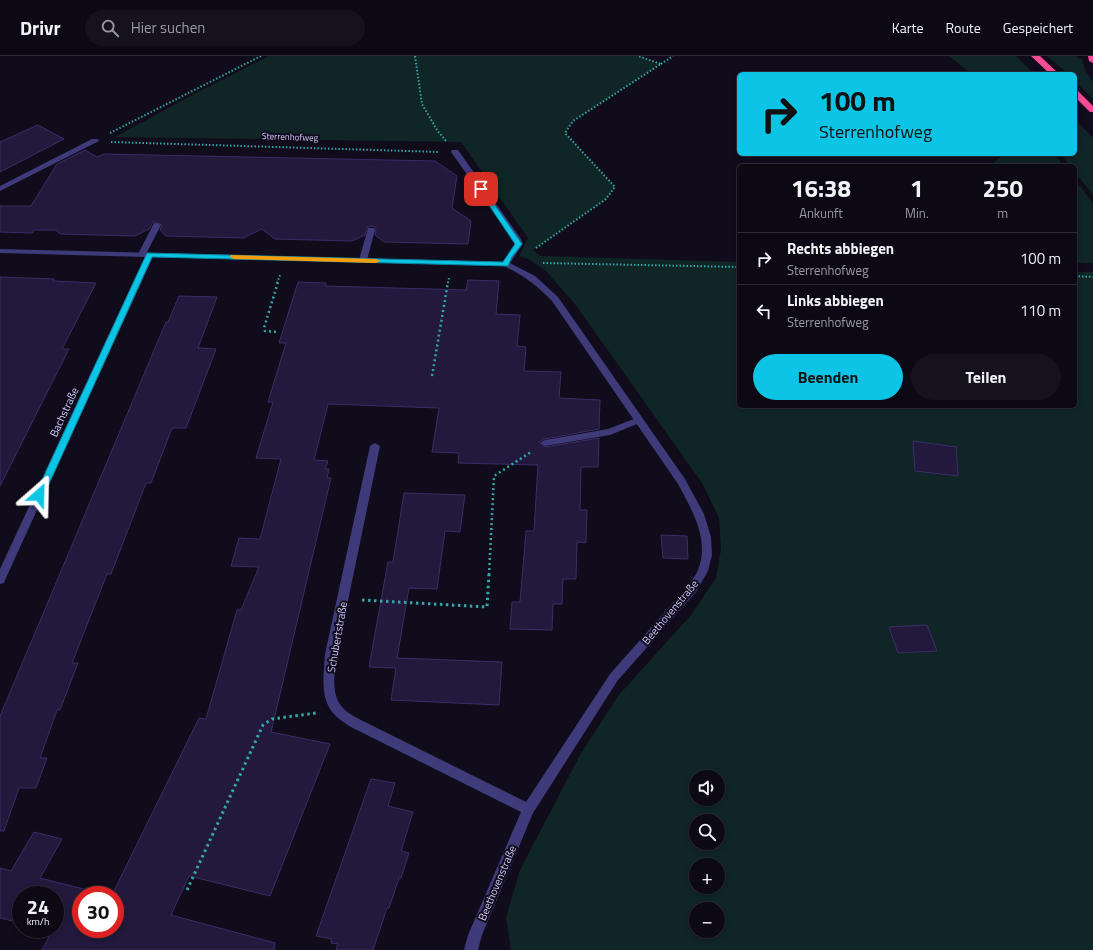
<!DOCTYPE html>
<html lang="de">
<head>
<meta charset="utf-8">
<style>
	:root { --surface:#0c0915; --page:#15121e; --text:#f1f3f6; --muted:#9a9aa0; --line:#2c2a34; --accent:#0cc5e6 }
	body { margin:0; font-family:"Titillium Web",sans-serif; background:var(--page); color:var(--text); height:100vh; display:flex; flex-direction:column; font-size:15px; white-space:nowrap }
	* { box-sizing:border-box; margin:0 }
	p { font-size:13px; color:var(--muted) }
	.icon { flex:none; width:22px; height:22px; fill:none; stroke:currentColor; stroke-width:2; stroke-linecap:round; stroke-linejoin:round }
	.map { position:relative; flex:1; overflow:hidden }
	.side { position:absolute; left:737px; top:108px; width:340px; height:244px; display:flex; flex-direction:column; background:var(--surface); border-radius:6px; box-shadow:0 2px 6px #0003,0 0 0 1px var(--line) }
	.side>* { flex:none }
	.guide { position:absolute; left:737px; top:16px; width:340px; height:84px; border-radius:6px; box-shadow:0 2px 6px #0003,0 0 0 1px var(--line); background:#0cc5e6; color:#111; overflow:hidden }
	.fabs { position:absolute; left:689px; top:714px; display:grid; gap:8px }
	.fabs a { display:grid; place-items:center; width:36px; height:36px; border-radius:50%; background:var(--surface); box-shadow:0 2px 6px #0003,0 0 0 1px var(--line); font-size:20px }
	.speed { position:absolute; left:12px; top:830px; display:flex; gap:8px; font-size:20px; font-weight:700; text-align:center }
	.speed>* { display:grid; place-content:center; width:52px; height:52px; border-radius:50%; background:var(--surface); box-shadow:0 2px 6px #0003,0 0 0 1px var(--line); line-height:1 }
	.speed small { font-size:10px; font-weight:400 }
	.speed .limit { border:6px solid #d22; background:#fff; color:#111 }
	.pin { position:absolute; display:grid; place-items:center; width:34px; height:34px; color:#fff; margin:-17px; border-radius:8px; box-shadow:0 2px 6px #0006 }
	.me { position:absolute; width:44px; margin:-22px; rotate:25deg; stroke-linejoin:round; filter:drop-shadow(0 0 3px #0008) }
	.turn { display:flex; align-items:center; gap:14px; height:84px; padding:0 16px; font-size:18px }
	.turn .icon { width:52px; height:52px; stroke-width:2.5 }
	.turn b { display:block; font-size:28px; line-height:34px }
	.eta { display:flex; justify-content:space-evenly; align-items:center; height:68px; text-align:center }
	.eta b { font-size:24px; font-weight:700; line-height:28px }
	.action { display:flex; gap:8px; margin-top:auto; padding:8px 16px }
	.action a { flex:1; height:46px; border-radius:24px; background:var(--accent); color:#111; font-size:16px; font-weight:700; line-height:46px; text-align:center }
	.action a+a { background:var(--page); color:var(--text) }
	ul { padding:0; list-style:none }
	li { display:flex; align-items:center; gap:12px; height:52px; padding:0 16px; border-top:1px solid var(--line) }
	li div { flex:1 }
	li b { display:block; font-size:15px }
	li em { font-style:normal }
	header { display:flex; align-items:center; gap:24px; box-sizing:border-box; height:56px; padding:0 20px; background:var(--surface); border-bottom:1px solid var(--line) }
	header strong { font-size:19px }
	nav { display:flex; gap:22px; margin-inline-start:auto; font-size:14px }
	.search { width:280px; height:36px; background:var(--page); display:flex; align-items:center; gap:10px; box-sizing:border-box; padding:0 14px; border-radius:22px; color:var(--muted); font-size:15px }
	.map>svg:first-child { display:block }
</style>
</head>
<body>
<header>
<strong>Drivr</strong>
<div class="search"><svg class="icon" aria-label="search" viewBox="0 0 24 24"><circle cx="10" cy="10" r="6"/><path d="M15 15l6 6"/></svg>Hier suchen</div>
<nav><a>Karte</a><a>Route</a><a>Gespeichert</a></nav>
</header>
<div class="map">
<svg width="1093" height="894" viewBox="0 0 1093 894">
	<rect width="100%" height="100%" fill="#100c1c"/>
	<!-- green -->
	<path fill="#102526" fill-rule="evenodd" d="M269,0H638L661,8L573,65L565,77L615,131L606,143L533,194L540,200L739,206V350H1075V216H1093V894H511L506,861L520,814L580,699L618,640L691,559L716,522L721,493L719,462L702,427L575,248L545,214L528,203L519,200L528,182L461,86L115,81L198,36ZM696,721H718V743H696ZM696,765H718V787H696ZM696,809H718V831H696ZM696,853H718V875H696Z
		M949,0H1016L1034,18H971Z
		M1047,0H1076L1077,2L1082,3L1085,14L1093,26V43L1075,25V18H1068Z
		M1075,63L1093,82V139L1075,116V110H1070L1061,98H1075Z
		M1004,98H1054L1064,110H990Z
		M1075,124L1093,147V207H1075Z"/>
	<!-- building -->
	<path fill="#22193c" stroke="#3b2d67" d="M38,69L64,83L0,116V86Z
		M85,94L97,101L104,98L435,105L457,120L452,152L471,165L468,188L384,186L375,179L376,173L374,170L367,171L365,179L352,185L275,183L262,173L243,182L166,180L160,174L162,169L157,166H153L149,173L135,180L60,178L56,174H34L32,177L0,176V150H31L57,108Z
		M0,221L54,223L53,225L96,227L62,293H69L0,430Z
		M468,224L499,225L496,258L520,259L517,290L526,291L524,315L561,316L559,342L600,344L599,373L545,383L539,386L545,391L599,382L598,411H581L580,454H587L586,487L577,486L576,523H563L562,548H553L552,574L510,573L512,546H520L526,475H534L538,409L458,407L459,397L432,396L439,352L328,348L314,404L328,405L325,413H329L327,422H331L271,676L330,688L270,840L189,820L171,859L275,887L274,894H42L52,875L43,873H55V839H21V867L0,862V812L11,815L34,776L62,783L40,822L107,839H81V873H115V839H112L199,662L206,663L237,554H241L259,511L231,510L239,482L260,483L281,403L256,402L273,346H268L286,287H279L298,226L326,227L325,230L466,234Z
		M179,240L217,241L198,292L216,293L186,372H172L151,427H146L111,518H107L72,607H78L60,654H57L40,702H47L36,732H19L4,775H0V660L166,266H168Z
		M913,385L956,391L958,420L915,415Z
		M404,437L465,439L460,476L445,475L437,533L409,532L397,602L502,606L499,649L391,644L396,612L369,611L388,506H393Z
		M661,479L687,480L688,503L663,502Z
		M927,569L937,595L898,597L889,571Z
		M371,723L395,727L388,750L413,756L401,795L409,797L401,822H399L389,852H387L373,894H336L338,888L331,887L332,883L316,880Z"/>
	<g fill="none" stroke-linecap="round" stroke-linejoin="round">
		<!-- path-far2 -->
		<path stroke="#33a7a6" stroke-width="2" stroke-dasharray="1.5 2" stroke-linecap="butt" d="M415,0L422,48L437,74L446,85
			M661,8L673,0
			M110,77L261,0
			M111,86L440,96
			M536,192L606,143L615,131L565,77L573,65L661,8L638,0
			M543,207L739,211
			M1075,220L1093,221
			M277,227L280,219
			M448,227L449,222"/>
		<!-- path-far1 -->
		<path stroke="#33a7a6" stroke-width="2.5" stroke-dasharray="2 3" stroke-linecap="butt" d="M276,276L265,275L264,272L278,226
			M432,320L448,226
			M489,519L494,420L531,396"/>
		<!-- path -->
		<path stroke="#33a7a6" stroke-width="3" stroke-dasharray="2.5 3.5" stroke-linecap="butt" d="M362,544L487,551L489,518
			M187,834L263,669L272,663L316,657"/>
		<!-- lane -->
		<path fill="#3f3a79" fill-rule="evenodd" d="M92,83H98L99,85L0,135V130Z
			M452,94H458L521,183L523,188L508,210H505L501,208L515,188L513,183L451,96Z
			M154,167H157L161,169L145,200H139L138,198Z
			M368,172H374L375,174L367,204L363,206L359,204Z
			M639,361L644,364L642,366L610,379L545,390L540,387L545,384L608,373Z"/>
		<!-- street -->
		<path fill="#3f3a79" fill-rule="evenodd" d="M0,193L508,206L535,220L558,241L685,423L704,458L711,481L712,499L708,515L696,536L618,624L533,757L482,879L478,894H464L468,879L521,756L349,670C344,666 338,663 334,658C319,642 324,618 325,598L370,390L375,387L380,390L337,598C335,614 330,637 342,651C346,656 352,659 357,662L526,746L610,618L688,530C691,525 696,519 698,514C710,484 692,454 678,428L552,245C538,230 523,219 504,210L153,201L5,524L4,527L0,528V513L145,201L0,197Z"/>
		<!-- highway -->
		<path fill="#f64c95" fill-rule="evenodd" d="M1031,0H1040L1059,18H1050Z
			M1088,0H1093V7L1089,5Z
			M1075,35H1078L1093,50V56H1090L1075,41Z"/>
	</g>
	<!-- route -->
	<path fill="#0cc5e6" stroke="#088096" d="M479,132H483L522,188L512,201L508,210L152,201L44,439L42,441H36L35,439L147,197L503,206L515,188L478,133Z"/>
	<!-- slow -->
	<path fill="#f59e0b" d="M231,199L376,203L380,205L376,207L234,203L230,201Z"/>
	<g text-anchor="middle" stroke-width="4" stroke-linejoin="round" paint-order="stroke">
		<!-- far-street labels -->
		<g font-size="9" fill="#d2cafc" stroke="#100c1c">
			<text transform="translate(290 81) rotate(2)" y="3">Sterrenhofweg</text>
		</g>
		<!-- street labels -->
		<g font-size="11" fill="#d2cafc" stroke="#100c1c">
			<text transform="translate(64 356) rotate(-65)" y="4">Bachstraße</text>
			<text transform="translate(670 556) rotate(-50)" y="4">Beethovenstraße</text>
			<text transform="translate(337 581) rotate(-80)" y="4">Schubertstraße</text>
			<text transform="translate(497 827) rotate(-67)" y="4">Beethovenstraße</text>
		</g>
	</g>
</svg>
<div class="fabs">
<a><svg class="icon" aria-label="sound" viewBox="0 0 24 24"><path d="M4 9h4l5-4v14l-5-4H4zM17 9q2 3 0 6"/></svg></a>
<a><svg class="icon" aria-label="search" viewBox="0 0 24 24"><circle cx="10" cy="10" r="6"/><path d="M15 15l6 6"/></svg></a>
<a>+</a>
<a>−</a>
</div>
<div class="speed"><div>24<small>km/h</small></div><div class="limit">30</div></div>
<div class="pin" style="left:481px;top:133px;background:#d93025"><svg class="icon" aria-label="arrive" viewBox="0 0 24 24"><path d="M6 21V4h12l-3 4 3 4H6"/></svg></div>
<svg class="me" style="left:39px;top:439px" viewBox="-20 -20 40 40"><path d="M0-17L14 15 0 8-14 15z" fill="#0cc5e6" stroke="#fff" stroke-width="4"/></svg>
<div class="guide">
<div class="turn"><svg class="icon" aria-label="right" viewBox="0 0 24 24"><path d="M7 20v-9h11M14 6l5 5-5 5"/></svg><div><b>100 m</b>Sterrenhofweg</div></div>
</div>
<section class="side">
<div class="eta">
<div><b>16:38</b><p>Ankunft</p></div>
<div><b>1</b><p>Min.</p></div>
<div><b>250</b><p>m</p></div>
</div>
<ul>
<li><svg class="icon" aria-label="right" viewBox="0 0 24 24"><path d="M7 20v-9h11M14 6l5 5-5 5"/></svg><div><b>Rechts abbiegen</b><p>Sterrenhofweg</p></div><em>100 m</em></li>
<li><svg class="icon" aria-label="left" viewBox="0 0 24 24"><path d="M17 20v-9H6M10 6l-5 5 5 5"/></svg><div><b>Links abbiegen</b><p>Sterrenhofweg</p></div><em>110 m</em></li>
</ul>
<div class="action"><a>Beenden</a><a>Teilen</a></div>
</section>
</div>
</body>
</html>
